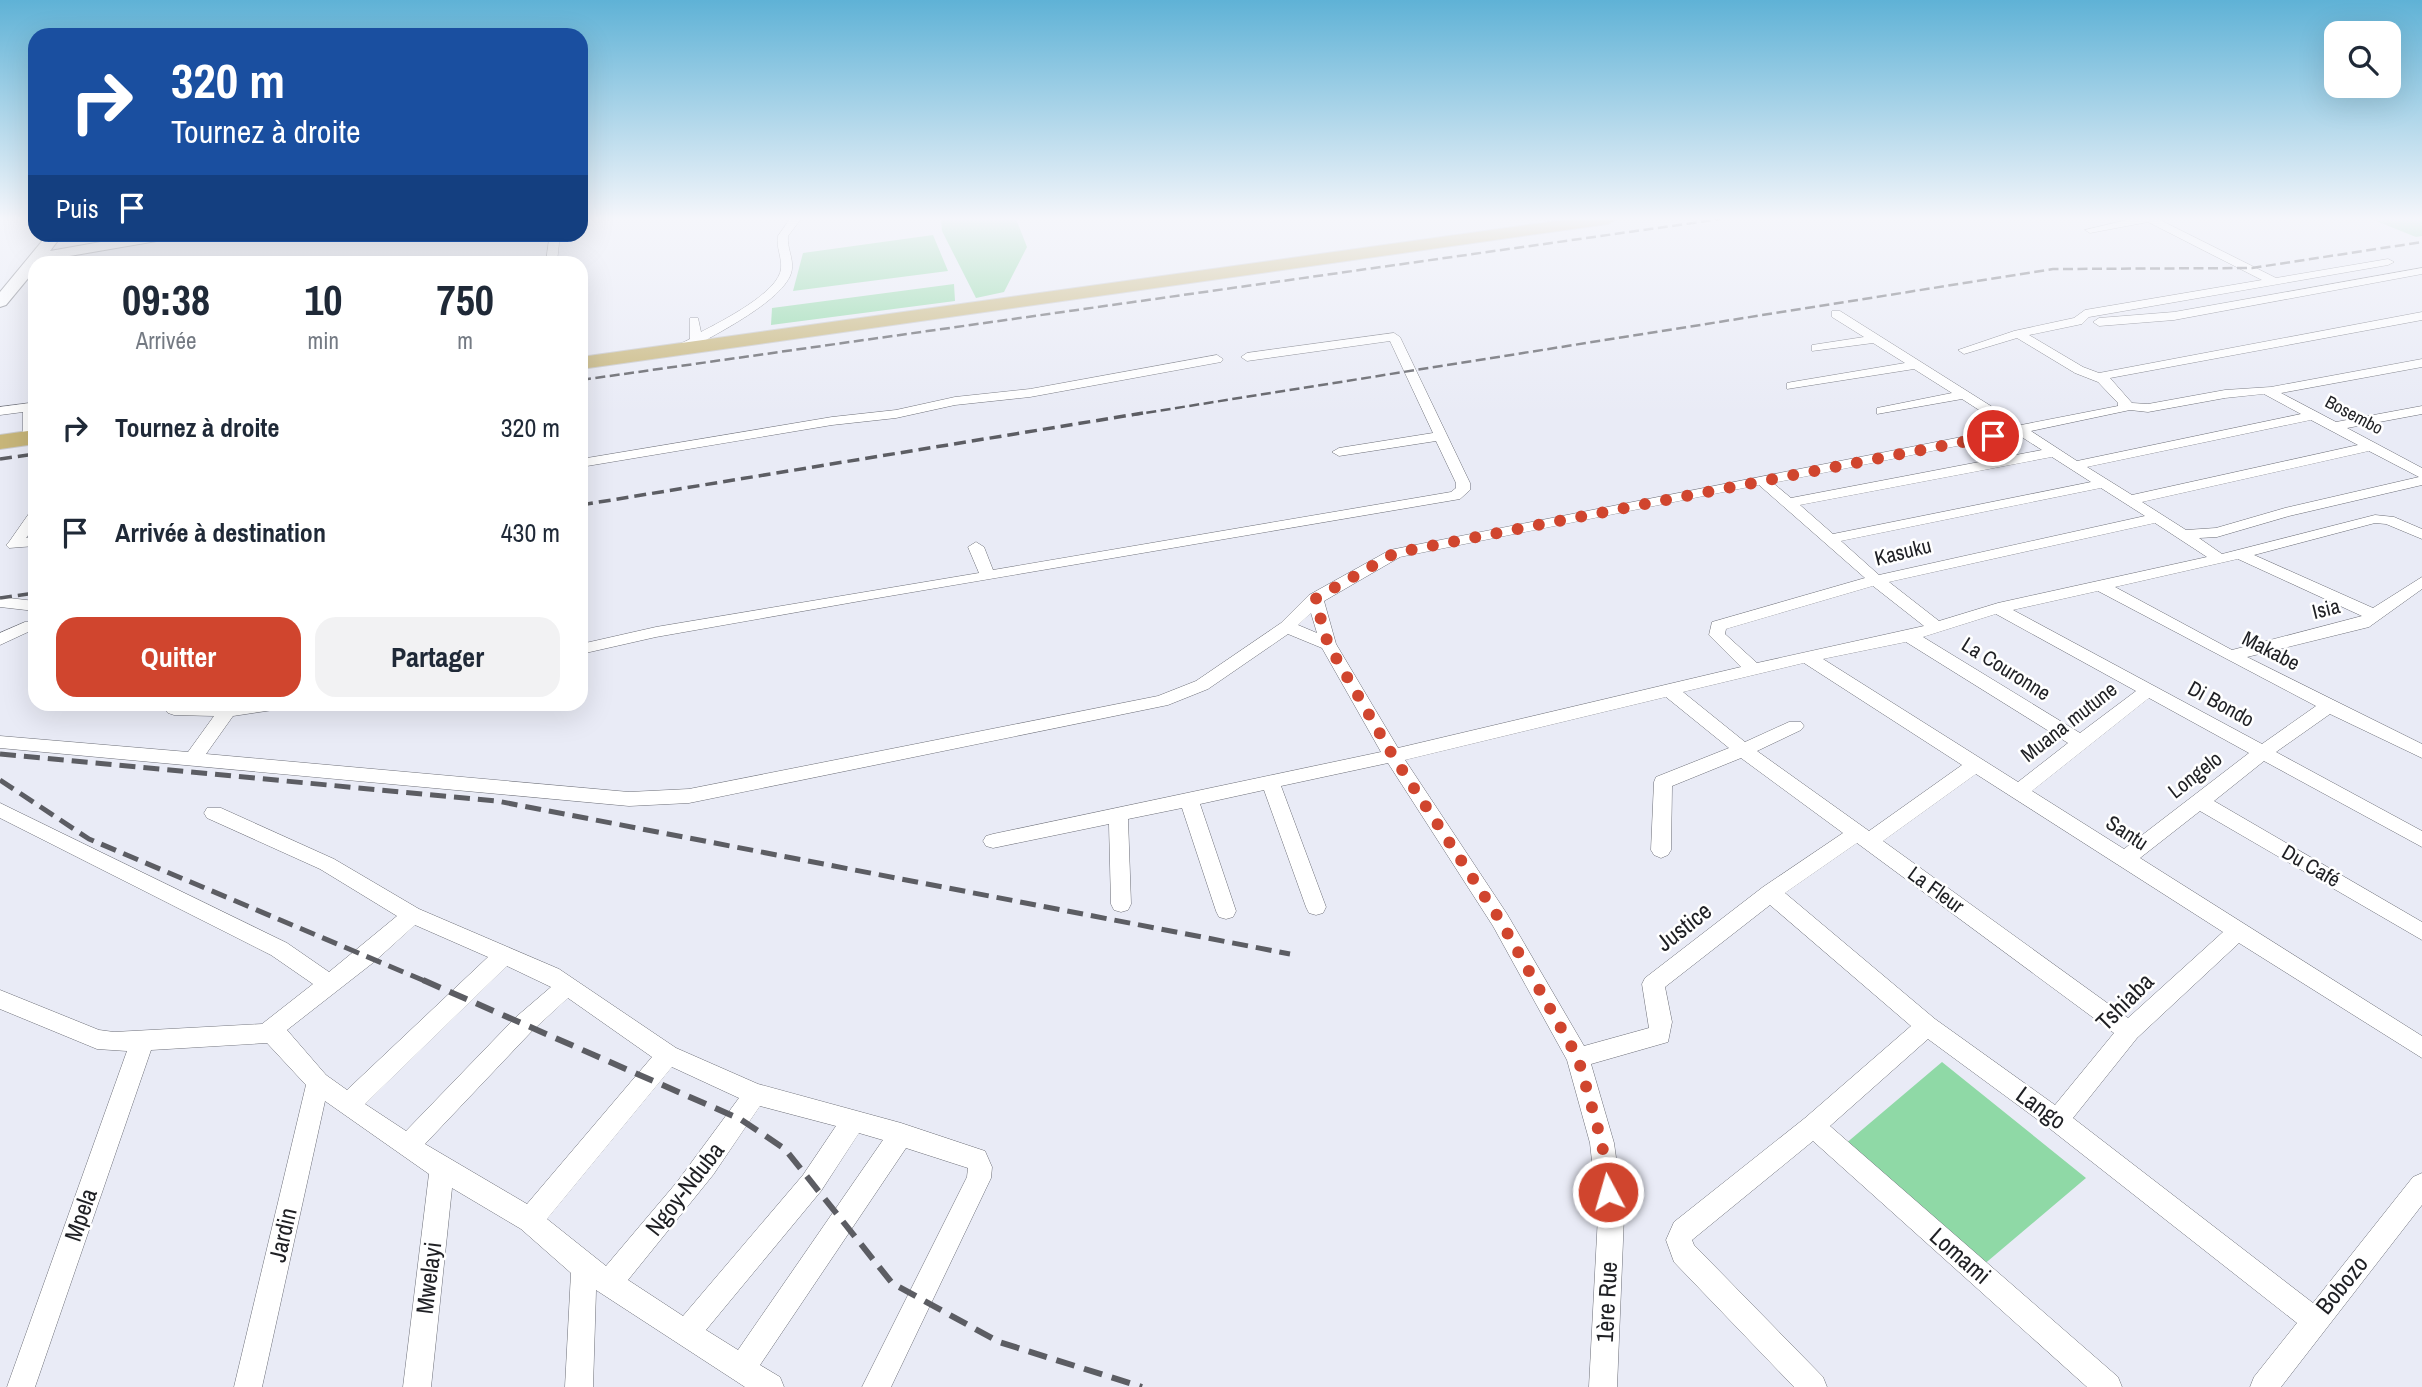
<!DOCTYPE html>
<html lang="fr">
<head>
<meta charset="utf-8">
<style>
	:root { --surface:#fff; --page:#f2f2f3; --text:#1f2937; --muted:#747a83; --accent:#d0452e }
	body { margin:0; font-family:"Archivo Narrow",sans-serif; background:var(--page); color:var(--text); height:100vh; display:flex; flex-direction:column; font-size:26px; white-space:nowrap }
	* { box-sizing:border-box; margin:0 }
	p { font-size:23px; color:var(--muted) }
	.icon { flex:none; width:38px; height:38px; fill:none; stroke:currentColor; stroke-width:2; stroke-linecap:round; stroke-linejoin:round }
	.map { position:relative; flex:1; overflow:hidden }
	.sheet { position:absolute; left:28px; top:256px; width:560px; height:455px; display:flex; flex-direction:column; background:var(--surface); border-radius:21px; box-shadow:0 7px 28px #0002 }
	.sheet>* { flex:none }
	.guide { position:absolute; left:28px; top:28px; width:560px; height:214px; border-radius:21px; box-shadow:0 7px 28px #0002; background:#1a4fa0; color:#fff; overflow:hidden }
	.fabs { position:absolute; left:2324px; top:21px; display:grid; gap:14px }
	.fabs a { display:grid; place-items:center; width:77px; height:77px; border-radius:14px; background:var(--surface); box-shadow:0 7px 28px #0002; font-size:35px }
	.pin { position:absolute; display:grid; place-items:center; width:60px; height:60px; color:#fff; margin:-30px; border:4px solid #fff; border-radius:50%; box-shadow:0 2px 7px #0007 }
	.me { position:absolute; width:77px; margin:-38px; rotate:354deg; stroke-linejoin:round; filter:drop-shadow(0 0 5px #0008) }
	.turn { display:flex; align-items:center; gap:24px; height:147px; padding:0 28px; font-size:32px }
	.turn .icon { width:91px; height:91px; stroke-width:2.5 }
	.turn b { display:block; font-size:49px; line-height:60px }
	.then { display:flex; align-items:center; height:66px; padding:0 28px; background:#0003; gap:14px; font-size:26px }
	.eta { display:flex; justify-content:space-evenly; align-items:center; height:119px; text-align:center }
	.eta b { font-size:42px; font-weight:800; line-height:49px }
	.primary-button { display:flex; gap:14px; margin-top:auto; padding:14px 28px }
	.primary-button a { flex:1; height:80px; border-radius:21px; background:var(--accent); color:#fff; font-size:28px; font-weight:800; line-height:80px; text-align:center }
	.primary-button a+a { background:var(--page); color:var(--text) }
	ul { padding:0; list-style:none }
	li { display:flex; align-items:center; gap:21px; height:105px; padding:0 28px }
	li div { flex:1 }
	li b { display:block; font-size:26px }
	li em { font-style:normal }
	.map>svg:first-child { display:block }
</style>
</head>
<body>
<div class="map">
<svg width="2422" height="1387" viewBox="0 0 2422 1387">
	<rect width="100%" height="100%" fill="#e9ebf6"/>
	<!-- green -->
	<path fill="#8fd9a6" d="M941,219H1016L1027,247L1004,292L976,298L942,231Z
		M2371,219H2422V236L2416,237Z
		M933,235L948,271L793,291L803,253Z
		M954,284L955,301L771,325L772,308Z
		M1942,1062L2086,1178L1982,1266L1844,1145Z"/>
	<g fill="none" stroke-linecap="round" stroke-linejoin="round">
		<!-- street casing -->
		<g stroke="#6d6f78" stroke-width="1">
			<path id="street" d="M790,219H801L788,236C787,248 793,257 792,268C791,298 710,337 686,351H678V345L690,339V318H698L701,332C720,322 780,292 781,268C782,257 776,248 778,236Z
				M2131,219H2158L2276,278L2388,259L2394,262L2388,265L2089,317L2082,324L2029,335L2083,367L2099,373L2422,312V320L2110,378L2132,403L2148,404L2225,390L2271,387L2422,359V367L2281,393L2336,422L2422,406V414L2347,428L2422,468V485L2289,516L2217,537L2199,538L2222,554L2375,515L2394,517L2422,529V539L2386,524L2375,523L2254,555L2373,608L2422,577V589L2369,627L2247,657L2422,744V758L2330,714L2276,752L2422,831V847L2264,761L2214,801L2422,922V940L2200,811L2140,858L2422,1036V1058L2239,943L2137,1038L2073,1118L2313,1303L2413,1177L2422,1173V1205L2281,1387H2250L2254,1377L2297,1323L2049,1128L1928,1039L1830,1126L2118,1377L2122,1387H2087L1813,1141L1692,1240L1694,1245L1823,1377L1827,1387H1794L1674,1262L1666,1240L1674,1222L1805,1118L1911,1026L1770,905L1665,987L1672,1022L1668,1042L1591,1064L1614,1143L1624,1216L1617,1387H1589L1598,1216L1590,1143L1567,1060L1493,926L1388,763L1281,786L1326,907L1323,913L1316,915L1309,913L1306,907L1264,790L1200,804L1236,911L1233,917L1226,919L1219,917L1216,911L1182,808L1128,819L1131,904L1128,910L1121,912L1114,910L1111,904L1109,824L993,848L986,846L983,841L986,836L993,834L1381,752L1322,648L1288,634L1208,689L1168,705L689,803L629,806L0,748V736L188,752L214,716L174,715L168,713L165,709L168,705L282,704L279,708L273,710L233,716L206,754L629,792L689,789L1158,696L1196,681L1281,623L1309,595L1390,550L2007,428L1962,399L1877,414V408L1952,393L1914,369L1787,389V383L1792,382L1905,363L1873,343L1812,351V345L1864,337L1832,317V311H1840L2021,425L2118,406V403L2098,382L2075,373L2017,338L1964,354L1958,350L2014,331L2074,318L2085,310L2262,280L2148,222L2090,233L2085,230ZM2264,394L2301,414L2077,461L2031,431L2130,410L2148,412L2225,398ZM2311,420L2358,445L2132,495L2087,467ZM2017,434L2042,450L1791,498L1773,483ZM2369,451L2419,477L2285,508L2216,528L2186,530L2142,502ZM2052,457L2091,482L1833,534L1800,505ZM1759,485L1865,578L1712,622L1709,635L1741,667L1398,748L1336,644L1324,601L1400,557ZM2101,488L2145,516L1879,575L1841,541ZM2155,523L2207,557L1998,603L1939,621L1889,582ZM2238,559L2362,616L2232,650L2115,587ZM1873,586L1924,626L1757,663L1725,634L1726,629ZM2098,591L2316,706L2262,744L2013,610ZM1311,613L1317,633L1298,625ZM1996,614L2136,691L2080,733L1923,637ZM1906,642L2068,743L2018,782L1823,659ZM1804,663L1962,765L1869,831L1757,751L1801,730L1804,726L1801,722H1789L1745,742L1683,692ZM1666,697L1729,748L1656,777L1654,782L1651,850L1654,855L1661,858L1668,855L1671,850L1672,786L1741,758L1843,833L1763,887L1645,978L1642,984L1649,1028L1584,1046L1507,914L1405,760ZM2149,698L2249,753L2124,849L2032,791ZM1976,774L2223,932L2128,1018L1883,841ZM1857,843L2114,1033L2055,1105L1935,1019L1785,893Z
				M550,234H560L557,262H546Z
				M2422,268V274L2174,320L2099,326L2093,322L2099,318L2174,312Z
				M1394,333L1400,337L1470,483V490L1460,499L860,601L656,637L581,654V644L656,627L979,573L968,547L976,542L984,547L993,570L1451,492L1456,488V483L1436,441L1339,456L1332,452L1339,448L1433,433L1390,341L1247,361L1241,357L1247,353Z
				M1217,355L1223,359L1221,362L1030,397L955,405L896,418L832,425L581,467V459L832,417L896,410L955,397L1030,389Z
				M30,403L35,405V441L30,442L23,438V412L0,415V407Z
				M35,511V526L26,538L35,536V546L9,548L6,545L9,542L30,512Z
				M0,597L35,601V611L0,607Z
				M25,622H35V632H28L0,645V633Z
				M0,803L287,943L329,972L397,916L320,869L207,818L204,813L207,808H221L334,859L419,909L559,969L676,1048L758,1084L901,1123L985,1151L992,1167L991,1178L891,1387H862L967,1177L968,1168L906,1148L760,1365L780,1377L784,1387H745L596,1290L593,1387H565L571,1273L521,1229L452,1188L431,1387H403L429,1174L325,1101L262,1387H234L306,1085L267,1043L151,1050L35,1387H7L127,1051L97,1049L0,1009V990L99,1030L114,1032L262,1024L313,984L271,955L0,818ZM415,925L488,957L347,1090L326,1075L287,1030L374,962ZM507,966L551,987L516,1017L406,1131L365,1104ZM568,998L652,1057L527,1204L425,1144L532,1031ZM672,1067L739,1098L677,1182L606,1266L547,1219ZM760,1106L836,1126L803,1175L683,1316L628,1280L713,1175ZM859,1133L883,1140L738,1350L706,1330L821,1191Z"/>
		</g>
		<!-- secondary casing -->
		<g stroke="#6d6f78" stroke-width="2">
			<path id="secondary" d="M48,234H63L50,251L146,234H181L174,238L35,262V270L6,305L0,307V292Z"/>
		</g>
		<!-- primary casing -->
		<g stroke="#c9c9ca" stroke-width="2">
			<path id="primary" d="M1571,219H1616L1608,224L581,369V357Z
				M35,430V444L0,449V435Z"/>
		</g>
		<!-- street -->
		<use href="#street" fill="#fff" fill-rule="evenodd"/>
		<!-- secondary -->
		<use href="#secondary" fill="#fff" fill-rule="evenodd"/>
		<!-- primary -->
		<use href="#primary" fill="#c7b579" fill-rule="evenodd"/>
		<!-- rail-far3 -->
		<path stroke="#5c5d63" stroke-width="2.5" stroke-dasharray="10 4.5" stroke-linecap="butt" d="M581,380L1721,219
			M1132,415L2053,269L2252,268L2422,242"/>
		<!-- rail-far2 -->
		<path stroke="#5c5d63" stroke-width="3.5" stroke-dasharray="12 6" stroke-linecap="butt" d="M0,459L35,454
			M581,505L1143,413
			M0,598L35,593"/>
		<!-- rail-far1 -->
		<path stroke="#5c5d63" stroke-width="5" stroke-dasharray="16 8" stroke-linecap="butt" d="M0,754L497,801L1290,954
			M0,780L89,839L427,982"/>
		<!-- rail -->
		<path stroke="#5c5d63" stroke-width="6" stroke-dasharray="19 10" stroke-linecap="butt" d="M423,980L740,1119L785,1149L892,1283L999,1342L1142,1387"/>
	</g>
	<!-- sky -->
	<linearGradient id="sky" x2="0" y2="1"><stop stop-color="#5fb2d6"/><stop offset="0.53" stop-color="#f5f6fb"/><stop offset="1" stop-color="#f5f6fb" stop-opacity="0"/></linearGradient>
	<rect width="2422" height="413" fill="url(#sky)"/>
	<g fill="none" stroke-linecap="round" stroke-linejoin="round">
		<!-- route -->
		<path stroke="#d0452e" stroke-width="12" stroke-dasharray="0 21.6" d="M1608,1192L1602,1143L1578,1058L1500,920L1393,756L1328,644L1315,599L1395,553L1993,436"/>
	</g>
	<g text-anchor="middle" stroke-width="5" stroke-linejoin="round" paint-order="stroke">
		<!-- far-street labels -->
		<g font-size="18" fill="#1f2024" stroke="#fff">
			<text transform="translate(2354 415) rotate(28)" y="6">Bosembo</text>
		</g>
		<!-- street labels -->
		<g font-size="21" fill="#1f2024" stroke="#fff">
			<text transform="translate(1903 552) rotate(-14)" y="7">Kasuku</text>
			<text transform="translate(2326 609) rotate(-14)" y="7">Isia</text>
			<text transform="translate(2271 651) rotate(27)" y="7">Makabe</text>
			<text transform="translate(2006 669) rotate(32)" y="7">La Couronne</text>
			<text transform="translate(2221 704) rotate(29)" y="7">Di Bondo</text>
			<text transform="translate(2069 722) rotate(-38)" y="7">Muana mutune</text>
			<text transform="translate(2195 775) rotate(-38)" y="7">Longelo</text>
			<text transform="translate(2127 833) rotate(33)" y="7">Santu</text>
			<text transform="translate(2311 866) rotate(30)" y="7">Du Café</text>
			<text transform="translate(1936 890) rotate(36)" y="7">La Fleur</text>
		</g>
		<!-- near-street labels -->
		<g font-size="24" fill="#1f2024" stroke="#fff">
			<text transform="translate(1684 927) rotate(-38)" y="8">Justice</text>
			<text transform="translate(2125 1002) rotate(-45)" y="8">Tshiaba</text>
			<text transform="translate(2041 1108) rotate(36)" y="8">Lango</text>
			<text transform="translate(685 1189) rotate(-52)" y="8">Ngoy-Nduba</text>
			<text transform="translate(81 1215) rotate(-71)" y="8">Mpela</text>
			<text transform="translate(283 1235) rotate(-77)" y="8">Jardin</text>
			<text transform="translate(1960 1256) rotate(41)" y="8">Lomami</text>
			<text transform="translate(429 1278) rotate(-83)" y="8">Mwelayi</text>
			<text transform="translate(2342 1285) rotate(-51)" y="8">Bobozo</text>
			<text transform="translate(1607 1302) rotate(-87)" y="8">1ère Rue</text>
		</g>
	</g>
</svg>
<div class="fabs">
<a><svg class="icon" aria-label="search" viewBox="0 0 24 24"><circle cx="10" cy="10" r="6"/><path d="M15 15l6 6"/></svg></a>
</div>
<div class="pin" style="left:1993px;top:436px;background:#d93025"><svg class="icon" aria-label="arrive" viewBox="0 0 24 24"><path d="M6 21V4h12l-3 4 3 4H6"/></svg></div>
<svg class="me" style="left:1608px;top:1192px" viewBox="-20 -20 40 40"><circle r="17" fill="#d0452e" stroke="#fff" stroke-width="3"/><path d="M0-11L8 9 0 5-8 9z" fill="#fff"/></svg>
<div class="guide">
<div class="turn"><svg class="icon" aria-label="right" viewBox="0 0 24 24"><path d="M7 20v-9h11M14 6l5 5-5 5"/></svg><div><b>320 m</b>Tournez à droite</div></div>
<div class="then">Puis<svg class="icon" aria-label="arrive" viewBox="0 0 24 24"><path d="M6 21V4h12l-3 4 3 4H6"/></svg></div>
</div>
<section class="sheet">
<div class="eta">
<div><b>09:38</b><p>Arrivée</p></div>
<div><b>10</b><p>min</p></div>
<div><b>750</b><p>m</p></div>
</div>
<ul>
<li><svg class="icon" aria-label="right" viewBox="0 0 24 24"><path d="M7 20v-9h11M14 6l5 5-5 5"/></svg><div><b>Tournez à droite</b></div><em>320 m</em></li>
<li><svg class="icon" aria-label="arrive" viewBox="0 0 24 24"><path d="M6 21V4h12l-3 4 3 4H6"/></svg><div><b>Arrivée à destination</b></div><em>430 m</em></li>
</ul>
<div class="primary-button"><a>Quitter</a><a>Partager</a></div>
</section>
</div>
</body>
</html>
